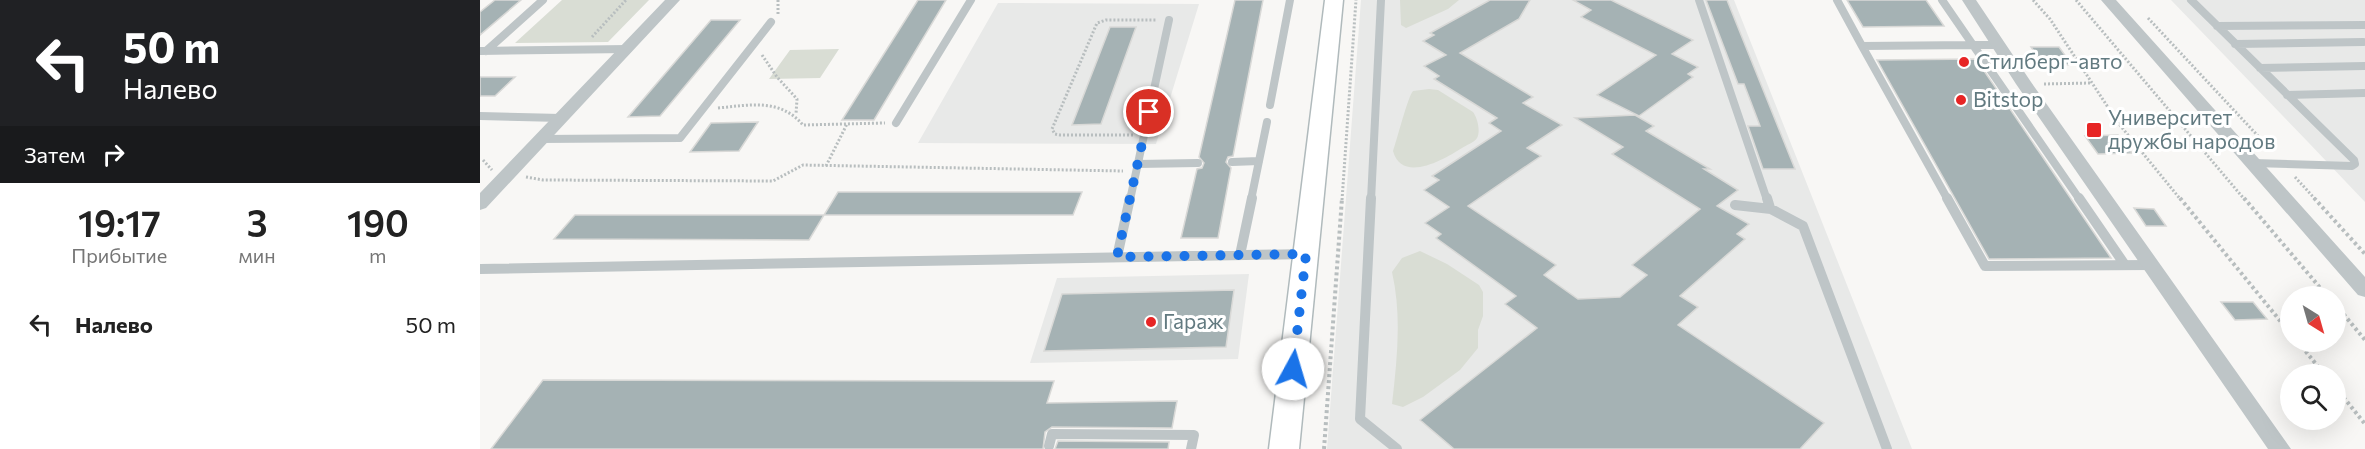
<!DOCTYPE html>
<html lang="ru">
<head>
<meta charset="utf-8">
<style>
	:root { --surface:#fff; --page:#f6f6f6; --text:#222; --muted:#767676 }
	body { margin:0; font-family:Commissioner,sans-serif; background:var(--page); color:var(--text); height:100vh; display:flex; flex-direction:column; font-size:22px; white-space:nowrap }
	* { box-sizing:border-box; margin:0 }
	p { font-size:20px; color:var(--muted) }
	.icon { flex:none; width:33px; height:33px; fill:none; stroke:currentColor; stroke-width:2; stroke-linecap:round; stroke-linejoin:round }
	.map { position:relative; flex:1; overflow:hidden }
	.details { display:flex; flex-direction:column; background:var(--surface); width:480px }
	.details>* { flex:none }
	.guide { background:#202124; color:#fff; overflow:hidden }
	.needle { width:39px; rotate:143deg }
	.controls { position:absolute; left:1800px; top:286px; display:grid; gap:12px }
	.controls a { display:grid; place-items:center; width:66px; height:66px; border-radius:50%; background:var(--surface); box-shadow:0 6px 24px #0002; font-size:30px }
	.pin { position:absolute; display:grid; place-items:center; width:51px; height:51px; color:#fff; margin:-26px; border:3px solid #fff; border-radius:50%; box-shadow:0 2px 6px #0007 }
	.me { position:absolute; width:66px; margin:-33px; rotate:6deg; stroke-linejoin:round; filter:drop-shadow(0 0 4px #0008) }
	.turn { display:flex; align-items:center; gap:21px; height:126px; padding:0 24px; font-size:27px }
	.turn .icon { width:78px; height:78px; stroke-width:2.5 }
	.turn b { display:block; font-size:42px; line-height:51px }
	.then { display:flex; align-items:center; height:57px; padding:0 24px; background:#0003; gap:12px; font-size:22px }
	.eta { display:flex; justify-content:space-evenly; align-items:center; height:102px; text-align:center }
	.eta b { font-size:36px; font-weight:600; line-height:42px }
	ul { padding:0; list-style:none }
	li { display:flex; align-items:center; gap:18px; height:78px; padding:0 24px }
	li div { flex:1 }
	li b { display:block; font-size:22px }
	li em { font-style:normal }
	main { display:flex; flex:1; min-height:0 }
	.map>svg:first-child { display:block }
</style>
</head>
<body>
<main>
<section class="details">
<div class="guide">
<div class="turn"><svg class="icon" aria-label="left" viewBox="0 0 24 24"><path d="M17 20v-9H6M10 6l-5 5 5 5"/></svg><div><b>50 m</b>Налево</div></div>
<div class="then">Затем<svg class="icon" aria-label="right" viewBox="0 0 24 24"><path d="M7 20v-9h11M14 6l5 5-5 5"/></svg></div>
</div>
<div class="eta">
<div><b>19:17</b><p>Прибытие</p></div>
<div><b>3</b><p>мин</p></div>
<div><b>190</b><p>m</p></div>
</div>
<ul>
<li><svg class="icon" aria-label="left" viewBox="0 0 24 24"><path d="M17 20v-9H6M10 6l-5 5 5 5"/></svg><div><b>Налево</b></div><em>50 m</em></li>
</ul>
</section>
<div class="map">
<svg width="1885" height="449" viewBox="0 0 1885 449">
	<rect width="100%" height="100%" fill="#f8f7f5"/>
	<!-- built -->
	<path fill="#e8e9e8" d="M881,0H1254L1432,449H847Z
		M1691,0H1885V202L1828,142Z
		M518,3L719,4L676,144L438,143Z
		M769,274L758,359L550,363L577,278Z"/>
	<!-- green -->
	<path fill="#d9ddd4" d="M82,0H169L128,42L35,43Z
		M920,0H979L968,9L926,28L921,25Z
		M359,49L340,78L289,79L310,50Z
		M949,89L958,90L993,112C997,117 1001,131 997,138C994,143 986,145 982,148C965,159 922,184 913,151C917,140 928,96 933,91Z
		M940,251L967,264L999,285L1003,292V316L998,330V348L980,370L943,397L923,407L912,404C917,360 922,316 912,272L922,258Z"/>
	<!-- building -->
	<path fill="#a5b2b4" stroke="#d9d9d7" stroke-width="1.5" d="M15,0H41L0,35V12Z
		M438,0H466L394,120H362Z
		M755,0H783L753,156L748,157L746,162L751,168L738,238H701L717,169L722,168L724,163L719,157Z
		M1010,0H1050L1039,19L980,53L1053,97L1043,103L1082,125L1047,148L1061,156L988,206L1076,265L1064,275L1098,299L1140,297L1167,275L1152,265L1220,209L1132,154L1143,147L1095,118L1155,115L1174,126L1166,131L1230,169H1224L1258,190L1237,206L1269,224L1257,234L1265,239L1200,296L1218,307L1198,325L1344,423L1320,449H974L940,420L1057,328L1025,304L1036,296L956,238L961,234L945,223L969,207L944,190L959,180L952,176L1021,131L1009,123L1017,118L954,79L959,76L944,66L966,55L943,41L954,35L950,33Z
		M1093,0H1131L1213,40L1192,54L1218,67L1208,74L1213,77L1159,116L1117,95L1176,55L1101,17L1111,10Z
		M1226,0H1247L1315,169H1283L1268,126H1280L1264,84H1258Z
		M1367,0H1446L1464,26L1383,27Z
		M231,20H260L180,116L148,117Z
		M630,27H656L621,124L592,125Z
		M1551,47H1579L1592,65L1563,64Z
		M1496,59L1562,156L1631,258L1509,259L1397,60Z
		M0,77H35L15,96H0Z
		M278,122L259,151L210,152L231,123Z
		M1638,135L1652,153L1618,154L1605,136Z
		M358,192H602L593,215H344Z
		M1654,208L1674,209L1686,226H1666Z
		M95,215H344L329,240L74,239Z
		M754,290L746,347L564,351L582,294Z
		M1741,302H1773L1787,319L1755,320Z
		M63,380L574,381L567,403L697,401L692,428L572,427L565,432L563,449H11Z
		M578,441L689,442L688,449H575Z"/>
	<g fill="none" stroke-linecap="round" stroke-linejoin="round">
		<!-- secondary casing -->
		<g stroke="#b0babc" stroke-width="3">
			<path id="secondary" d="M845,0H863L819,449H789Z"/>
		</g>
		<!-- path-far1 -->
		<path stroke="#b8bebf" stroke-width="3" stroke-dasharray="2 2" stroke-linecap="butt" d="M298,0V14
			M1553,0L1570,19L1639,124L1701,200
			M1596,0L1765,200
			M1668,18L1792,151
			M112,37L146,0
			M282,55L297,77L317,99L316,114
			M1564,84L1610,83
			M238,108C270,105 300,98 323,125L405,123
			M1639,124H1699
			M653,135H580L575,134L572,129L617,23L626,20H676
			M3,160L12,170
			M346,166L367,124
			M46,177L63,180L293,181L323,165L643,171
			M1815,177L1836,200
			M862,200L876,0"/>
		<!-- path -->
		<path stroke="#b8bebf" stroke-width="4" stroke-dasharray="3 3" stroke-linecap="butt" d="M1700,198L1810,333
			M1764,198L1848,297
			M1834,198L1885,254
			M1856,305L1885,340
			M1818,342L1845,375
			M1856,388L1885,424
			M844,449L862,198"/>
		<!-- lane-far1 -->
		<path stroke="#bec5c7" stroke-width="8" d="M1219,0L1287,200
			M1357,0L1382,46
			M1462,0L1493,45H1518
			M1711,0L1874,160L1875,164L1872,166L1773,163
			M1737,26L1885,25
			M1755,44L1883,42
			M0,51L148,49
			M6,51L63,0
			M1780,68L1885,66
			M1807,95L1885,93
			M790,105L810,0
			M0,116L81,118
			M416,123L491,0
			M61,139L200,138L291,22
			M752,162L779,161
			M657,164L718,163
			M650,200L689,20
			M771,200L787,122
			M891,200L901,0
			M1468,200L1382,46L1493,45L1600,200"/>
		<!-- lane -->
		<path stroke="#bec5c7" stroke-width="10" d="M891,198L880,419L917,449
			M1287,198L1290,208
			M1467,198L1505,266L1671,265
			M1599,198L1645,265
			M1255,205L1291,209L1323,226L1407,449
			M760,255L772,198
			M637,257L650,198
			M0,269L825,254
			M569,446L572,434L714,435L711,449"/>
		<!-- street -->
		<path fill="#bec5c7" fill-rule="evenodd" d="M185,0H200L6,208L0,210V193Z
			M1482,0H1496L1551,82L1811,449H1788L1536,84Z
			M1621,0H1636L1885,277V297L1878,295Z"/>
		<!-- secondary -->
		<use href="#secondary" fill="#fff" fill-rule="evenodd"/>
	</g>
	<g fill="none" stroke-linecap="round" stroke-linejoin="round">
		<!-- route -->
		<path stroke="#1a73e8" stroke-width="10" stroke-dasharray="0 18" d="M669,112L637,257L826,254L813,369"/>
	</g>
	<!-- markers -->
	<g fill="#e72525" stroke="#fff" stroke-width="2">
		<circle cx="1484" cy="62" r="6"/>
		<circle cx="1481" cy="100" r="6"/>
		<rect x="1606" y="122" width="16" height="16" rx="3"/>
		<circle cx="671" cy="322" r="6"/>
	</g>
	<g text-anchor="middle" stroke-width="6" stroke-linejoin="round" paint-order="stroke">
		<!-- poi labels -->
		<g font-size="21" fill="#627a80" stroke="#fff" text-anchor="start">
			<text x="1496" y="69">Стилберг-авто</text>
			<text x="1493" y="107">Bitstop</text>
			<text x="1628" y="125">Университет<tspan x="1628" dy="24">дружбы народов</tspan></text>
			<text x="683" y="329">Гараж</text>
		</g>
	</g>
</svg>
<div class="controls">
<a><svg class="needle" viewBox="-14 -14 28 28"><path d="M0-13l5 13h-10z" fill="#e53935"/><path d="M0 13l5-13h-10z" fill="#767676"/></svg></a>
<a><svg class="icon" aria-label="search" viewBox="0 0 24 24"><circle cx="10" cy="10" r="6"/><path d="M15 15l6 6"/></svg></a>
</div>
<div class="pin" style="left:669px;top:112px;background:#d93025"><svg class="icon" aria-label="arrive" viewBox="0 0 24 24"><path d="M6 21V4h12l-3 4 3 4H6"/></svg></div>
<svg class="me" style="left:813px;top:369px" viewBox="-20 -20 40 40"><circle r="19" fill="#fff"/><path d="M0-13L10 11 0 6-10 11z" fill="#1a73e8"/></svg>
</div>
</main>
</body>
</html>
